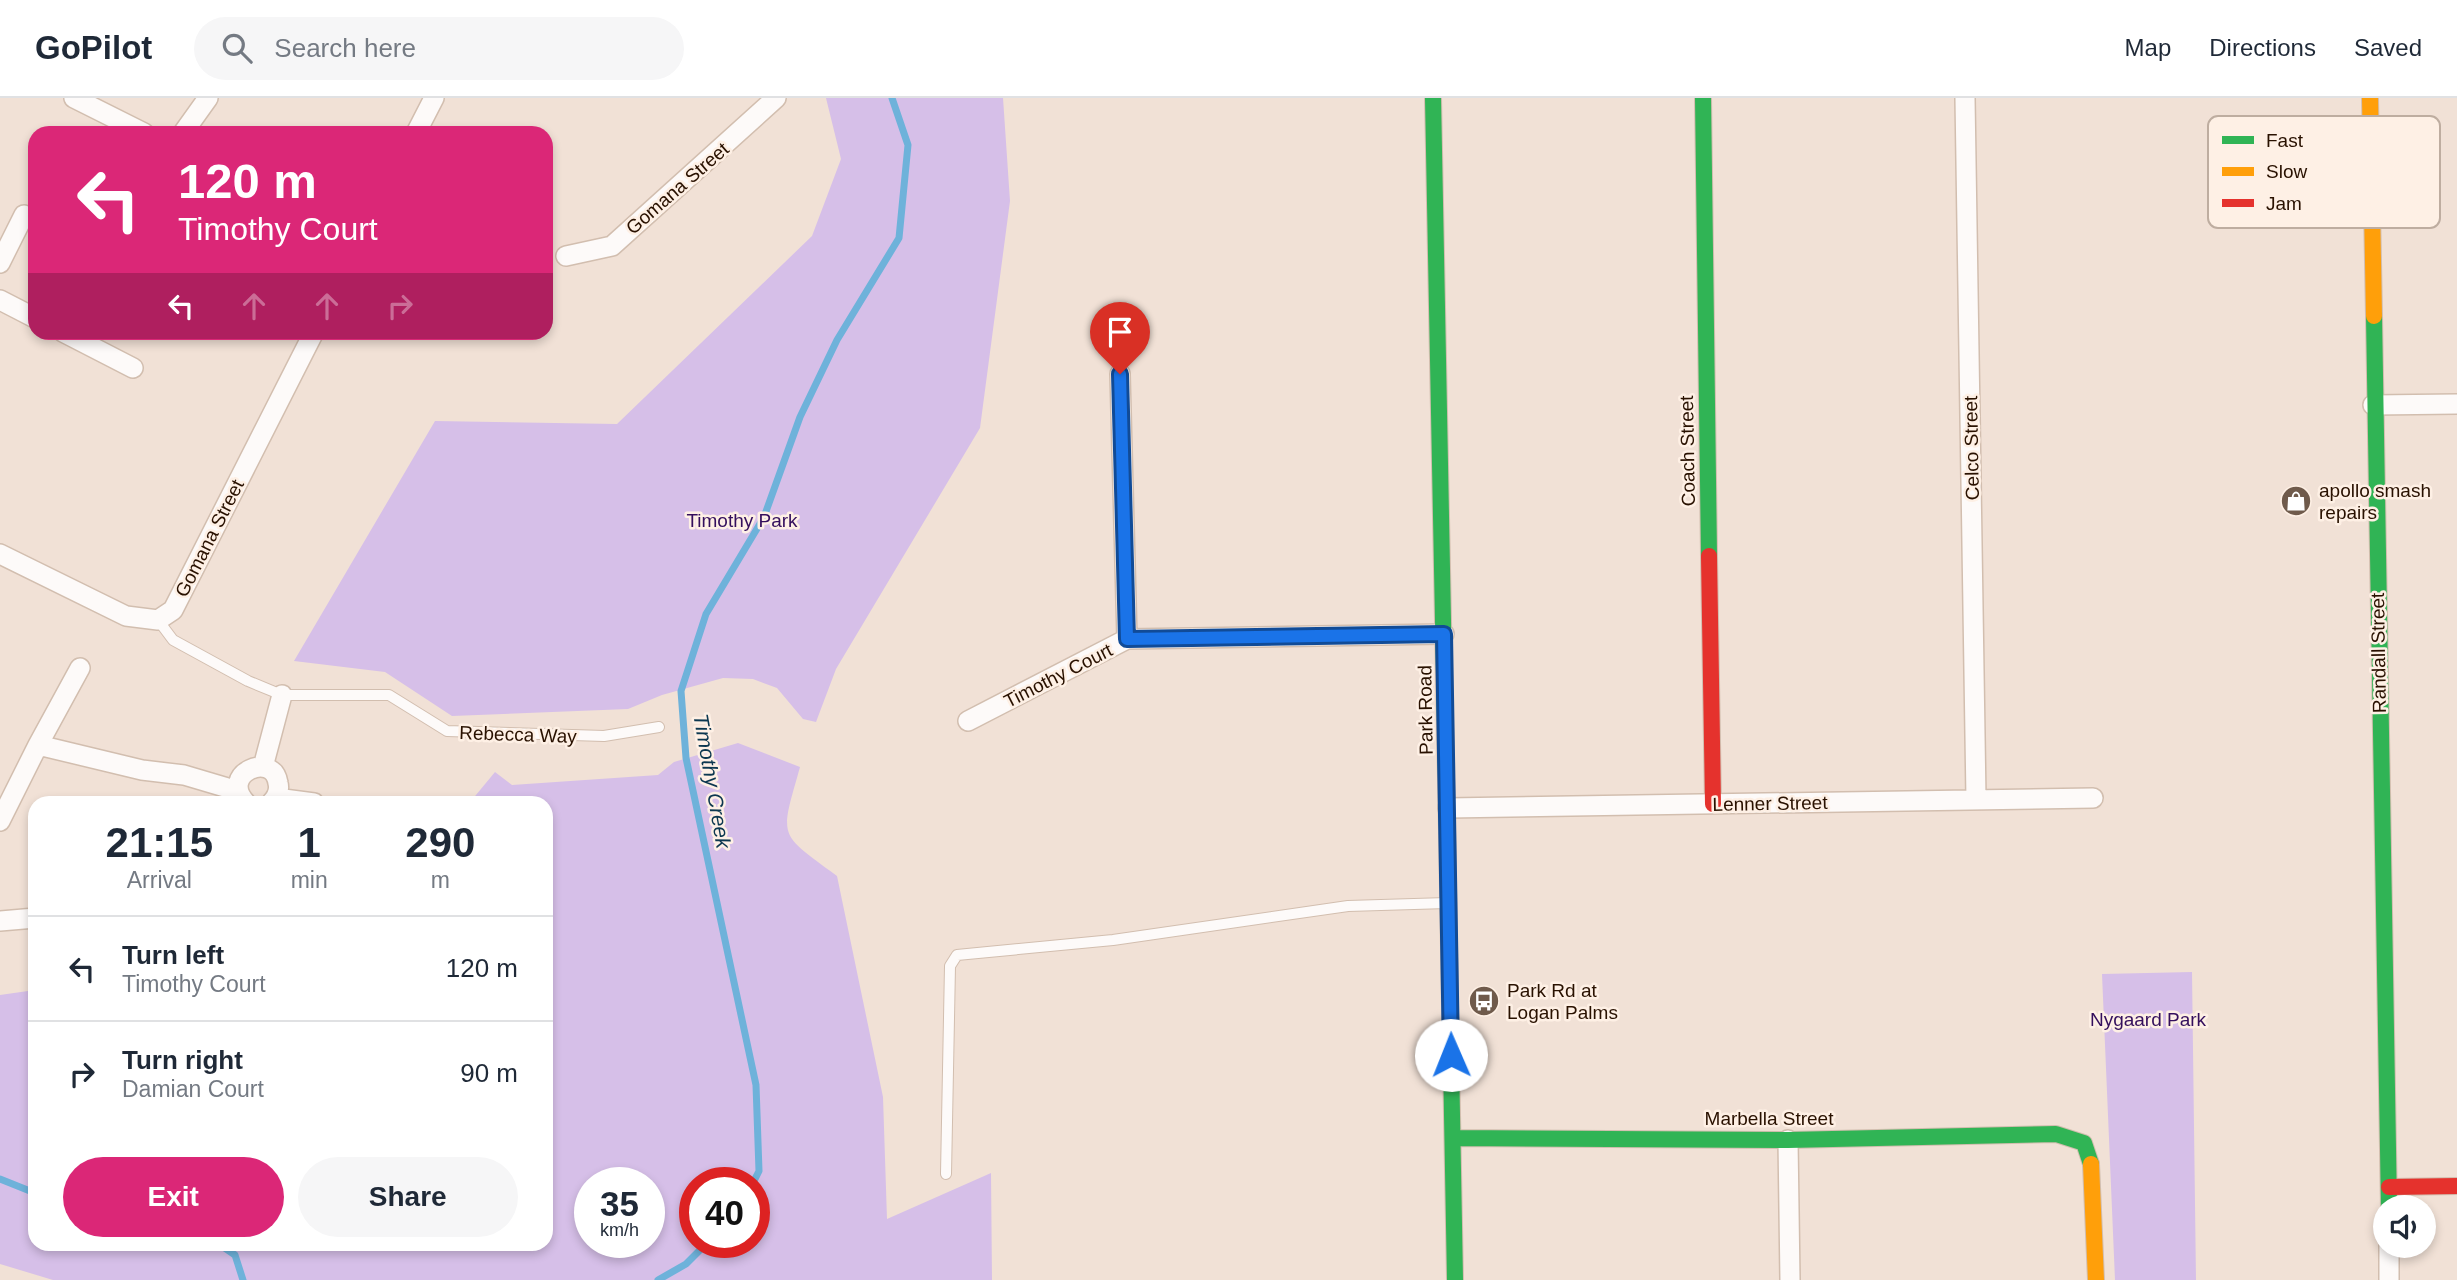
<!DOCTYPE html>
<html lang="en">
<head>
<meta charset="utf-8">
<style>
	:root { --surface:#fff; --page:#f6f6f7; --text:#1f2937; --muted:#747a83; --line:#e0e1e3; --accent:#db2777 }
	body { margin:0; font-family:Helvetica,sans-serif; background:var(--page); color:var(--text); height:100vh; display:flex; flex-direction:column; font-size:26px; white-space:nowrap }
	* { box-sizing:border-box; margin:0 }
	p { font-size:23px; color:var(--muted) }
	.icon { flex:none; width:38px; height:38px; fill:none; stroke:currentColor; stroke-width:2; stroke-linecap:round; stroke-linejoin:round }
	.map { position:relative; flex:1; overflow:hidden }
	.side { position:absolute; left:28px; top:698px; width:525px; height:455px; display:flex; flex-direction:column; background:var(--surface); border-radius:21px; box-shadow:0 4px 10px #0003 }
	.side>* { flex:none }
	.hud { position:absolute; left:28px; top:28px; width:525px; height:214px; border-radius:21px; box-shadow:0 4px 10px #0003; background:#db2777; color:#fff; overflow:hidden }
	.controls { position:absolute; left:2373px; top:1097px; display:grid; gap:14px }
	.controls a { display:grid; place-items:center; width:63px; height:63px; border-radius:50%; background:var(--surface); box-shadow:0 4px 10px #0003; font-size:35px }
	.speed { position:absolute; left:574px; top:1069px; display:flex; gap:14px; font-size:35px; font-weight:700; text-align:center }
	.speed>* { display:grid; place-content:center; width:91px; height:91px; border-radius:50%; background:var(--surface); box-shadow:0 4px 10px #0003; line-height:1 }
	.speed small { font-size:18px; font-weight:400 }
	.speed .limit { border:10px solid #d22; background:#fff; color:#111 }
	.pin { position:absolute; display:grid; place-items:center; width:60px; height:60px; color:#fff; margin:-72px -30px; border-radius:50% 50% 50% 0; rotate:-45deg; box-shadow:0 0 7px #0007 }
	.pin .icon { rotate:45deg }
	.me { position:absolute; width:77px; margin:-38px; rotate:359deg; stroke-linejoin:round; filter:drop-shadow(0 0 5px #0008) }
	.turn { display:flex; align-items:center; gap:24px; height:147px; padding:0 35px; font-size:32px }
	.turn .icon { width:91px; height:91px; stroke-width:2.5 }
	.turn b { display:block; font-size:49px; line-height:60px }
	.lanes { display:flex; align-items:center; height:66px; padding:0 35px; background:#0003; justify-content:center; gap:35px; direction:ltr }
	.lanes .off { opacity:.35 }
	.eta { display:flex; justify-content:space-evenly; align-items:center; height:119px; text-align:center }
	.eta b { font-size:42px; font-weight:700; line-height:49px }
	.cta { display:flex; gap:14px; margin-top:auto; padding:14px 35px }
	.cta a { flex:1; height:80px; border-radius:42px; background:var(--accent); color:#fff; font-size:28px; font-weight:700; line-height:80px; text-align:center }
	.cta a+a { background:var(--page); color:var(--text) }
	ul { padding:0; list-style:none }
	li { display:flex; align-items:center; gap:21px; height:105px; padding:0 35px; border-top:2px solid var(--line) }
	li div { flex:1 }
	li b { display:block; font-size:26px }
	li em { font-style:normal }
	header { display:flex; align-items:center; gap:42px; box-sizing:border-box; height:98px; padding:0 35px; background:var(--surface); border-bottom:2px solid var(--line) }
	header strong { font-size:33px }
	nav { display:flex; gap:38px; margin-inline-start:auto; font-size:24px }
	.search { width:490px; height:63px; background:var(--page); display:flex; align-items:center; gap:18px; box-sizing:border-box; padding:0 24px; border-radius:38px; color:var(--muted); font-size:26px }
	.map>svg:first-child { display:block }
</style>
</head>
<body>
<header>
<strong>GoPilot</strong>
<div class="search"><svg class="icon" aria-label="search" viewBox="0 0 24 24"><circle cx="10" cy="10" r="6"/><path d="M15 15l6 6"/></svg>Search here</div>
<nav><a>Map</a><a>Directions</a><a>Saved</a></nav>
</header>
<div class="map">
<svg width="2457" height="1182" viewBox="0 0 2457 1182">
	<rect width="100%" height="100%" fill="#f1e1d6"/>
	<!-- green -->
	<path fill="#d6bfe8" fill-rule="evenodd" d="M826,0H1003L1010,103L980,330L836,571L816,624L803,621L777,590L753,581L723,580L662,597L628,611L452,618L385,574L294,563L435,323L617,326L812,138L841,61Z
		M738,645L800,669C780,741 777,734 837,778L883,999L887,1121L991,1075L992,1182H53L0,1166V897L35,892V1146H546V705L471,703L495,674L512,687L658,677L674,664ZM649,1085V1144H590V1085ZM695,1085H754V1144H695Z
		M2192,874L2196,1182H2115L2102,876Z"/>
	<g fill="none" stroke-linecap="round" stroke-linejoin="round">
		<!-- stream -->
		<path stroke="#6eb2da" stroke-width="7" d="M0,1081L35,1095
			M753,1085L759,1073L756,987L686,660L681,593L706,516L764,419L800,319L837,242L899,140L908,47L892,0
			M145,1146H163
			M219,1146L235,1157L243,1182
			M658,1182L686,1166L708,1144"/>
		<!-- lane casing -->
		<g stroke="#d2beaf" stroke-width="12">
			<path id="lane" d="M158,522L173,542L248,583L282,597H389L447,633L604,638L659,629
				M946,1076L950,868L957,857L1113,842L1348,808L1447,805"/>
		</g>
		<!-- street casing -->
		<g stroke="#d2beaf" stroke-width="22">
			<path id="street" d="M74,0L144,35
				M1965,0L1976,701
				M183,35L208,0
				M416,35L434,0
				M566,158L612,148L776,0
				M0,165L24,117
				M0,202L35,220
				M63,234L133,270
				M1120,276L1127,541
				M2373,307L2457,306
				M0,456L126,518L158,522L173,512L314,234
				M968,623L1127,541L1444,536
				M38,647L80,570
				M263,669L282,597
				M276,700L314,705
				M246,705C218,676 273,652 278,685C280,693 277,699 271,705
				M1448,710L2093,700
				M0,723L38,647L142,672L184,677L238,693
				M0,823L35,820
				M1788,1042L1790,1182
				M2389,1148V1182"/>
		</g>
		<!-- fast casing -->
		<g stroke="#d2beaf" stroke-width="18">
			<path id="fast" d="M1433,0L1447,732
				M1703,0L1709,458
				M2374,218L2389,1110
				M1450,907L1455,1182
				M1453,1040L1788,1042L2056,1036L2084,1045L2091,1066"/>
		</g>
		<!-- slow casing -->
		<g stroke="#d2beaf" stroke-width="18">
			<path id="slow" d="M2370,0L2374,218
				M2091,1066L2096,1182"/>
		</g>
		<!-- jam casing -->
		<g stroke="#d2beaf" stroke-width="18">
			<path id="jam" d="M1709,458L1713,706
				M1447,732L1450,907
				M2389,1089L2457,1088"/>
		</g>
		<!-- lane -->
		<use href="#lane" stroke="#fdfaf9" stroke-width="10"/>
		<!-- street -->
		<use href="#street" stroke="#fdfaf9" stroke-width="19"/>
		<!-- fast -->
		<use href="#fast" stroke="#30b455" stroke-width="16"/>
		<!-- slow -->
		<use href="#slow" stroke="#ff9f0a" stroke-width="16"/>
		<!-- jam -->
		<use href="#jam" stroke="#e5322d" stroke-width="16"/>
	</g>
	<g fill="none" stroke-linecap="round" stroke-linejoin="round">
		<!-- route casing -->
		<g stroke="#114b97" stroke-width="18">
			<path id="route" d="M1120,276L1127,541L1444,536L1451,957"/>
		</g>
		<!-- route -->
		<use href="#route" stroke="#1a73e8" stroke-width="12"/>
	</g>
	<!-- icons -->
	<defs>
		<g id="shop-disc" transform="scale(1.575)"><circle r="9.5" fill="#6f5a4b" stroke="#fef0e5"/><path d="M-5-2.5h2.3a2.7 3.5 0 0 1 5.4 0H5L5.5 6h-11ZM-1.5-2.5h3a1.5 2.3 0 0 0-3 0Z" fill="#fff"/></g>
		<g id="bus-disc" transform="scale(1.575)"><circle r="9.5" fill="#6f5a4b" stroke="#fef0e5"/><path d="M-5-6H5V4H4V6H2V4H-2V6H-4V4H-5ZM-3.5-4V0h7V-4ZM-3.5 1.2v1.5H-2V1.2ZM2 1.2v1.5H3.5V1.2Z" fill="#fff"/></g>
	</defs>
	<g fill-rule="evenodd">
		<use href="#shop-disc" x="2296" y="403"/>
		<use href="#bus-disc" x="1484" y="903"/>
	</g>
	<g text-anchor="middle" stroke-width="5" stroke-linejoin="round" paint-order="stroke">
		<!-- street labels -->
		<g font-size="19" fill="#291100" stroke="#fef0e5">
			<text transform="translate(677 90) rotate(-41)" y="7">Gomana Street</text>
			<text transform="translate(1971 350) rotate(-91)" y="7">Celco Street</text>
			<text transform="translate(1687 353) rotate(-91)" y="7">Coach Street</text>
			<text transform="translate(209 440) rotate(-63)" y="7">Gomana Street</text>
			<text transform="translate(2378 555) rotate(-91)" y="7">Randall Street</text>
			<text transform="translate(1058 577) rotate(-27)" y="7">Timothy Court</text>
			<text transform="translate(1425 612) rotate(-91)" y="7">Park Road</text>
			<text transform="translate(518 636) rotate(2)" y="7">Rebecca Way</text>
			<text transform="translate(1770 705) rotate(-1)" y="7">Lenner Street</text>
			<text x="1769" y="1027">Marbella Street</text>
		</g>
		<!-- poi labels -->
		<g font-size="19" fill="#291100" stroke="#fef0e5" text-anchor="start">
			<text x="2319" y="399">apollo smash<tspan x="2319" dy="22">repairs</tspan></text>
			<text x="1507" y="899">Park Rd at<tspan x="1507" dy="22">Logan Palms</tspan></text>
		</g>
		<!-- park labels -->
		<g font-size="19" fill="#340f5d" stroke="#fef0e5">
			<text x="742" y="429">Timothy Park</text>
			<text x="2148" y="928">Nygaard Park</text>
		</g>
		<!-- water labels -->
		<g font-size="21" font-style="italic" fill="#0c3750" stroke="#fef0e5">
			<text transform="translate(712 683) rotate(80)" y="7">Timothy Creek</text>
		</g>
	</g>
	<!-- legend -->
	<rect x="2208" y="18" width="232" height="112" rx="10" fill="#fef0e5" stroke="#beada0" stroke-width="2"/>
	<rect x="2222" y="38" width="32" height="8" fill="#30b455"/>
	<rect x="2222" y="69" width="32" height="9" fill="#ff9f0a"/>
	<rect x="2222" y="101" width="32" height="8" fill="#e5322d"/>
	<g font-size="19" fill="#291100">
		<text x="2266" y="49">Fast</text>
		<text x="2266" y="80">Slow</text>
		<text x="2266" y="112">Jam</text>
	</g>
</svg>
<div class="controls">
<a><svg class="icon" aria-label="sound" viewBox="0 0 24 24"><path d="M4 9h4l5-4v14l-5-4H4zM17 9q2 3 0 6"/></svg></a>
</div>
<div class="speed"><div>35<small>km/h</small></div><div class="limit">40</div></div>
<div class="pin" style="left:1120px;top:276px;background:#d93025"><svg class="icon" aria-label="arrive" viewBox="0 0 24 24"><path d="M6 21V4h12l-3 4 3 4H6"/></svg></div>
<svg class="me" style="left:1451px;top:957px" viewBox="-20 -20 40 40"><circle r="19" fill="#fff"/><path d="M0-13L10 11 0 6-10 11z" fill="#1a73e8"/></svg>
<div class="hud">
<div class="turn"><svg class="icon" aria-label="left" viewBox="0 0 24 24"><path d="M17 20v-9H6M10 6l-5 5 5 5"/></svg><div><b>120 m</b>Timothy Court</div></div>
<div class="lanes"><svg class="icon" aria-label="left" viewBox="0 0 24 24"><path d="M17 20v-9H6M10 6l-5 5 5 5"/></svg><svg class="icon off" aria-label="ahead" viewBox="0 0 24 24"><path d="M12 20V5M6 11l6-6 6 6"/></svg><svg class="icon off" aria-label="ahead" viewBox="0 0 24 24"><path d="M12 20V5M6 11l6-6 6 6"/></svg><svg class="icon off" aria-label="right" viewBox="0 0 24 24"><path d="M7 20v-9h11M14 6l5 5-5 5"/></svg></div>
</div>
<section class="side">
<div class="eta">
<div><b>21:15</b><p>Arrival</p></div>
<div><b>1</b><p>min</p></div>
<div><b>290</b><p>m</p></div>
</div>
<ul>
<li><svg class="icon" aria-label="left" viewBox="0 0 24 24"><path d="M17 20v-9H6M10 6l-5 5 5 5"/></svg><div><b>Turn left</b><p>Timothy Court</p></div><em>120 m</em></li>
<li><svg class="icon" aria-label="right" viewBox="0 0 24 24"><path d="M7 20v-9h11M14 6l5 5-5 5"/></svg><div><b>Turn right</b><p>Damian Court</p></div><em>90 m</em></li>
</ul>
<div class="cta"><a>Exit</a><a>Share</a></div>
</section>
</div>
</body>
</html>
